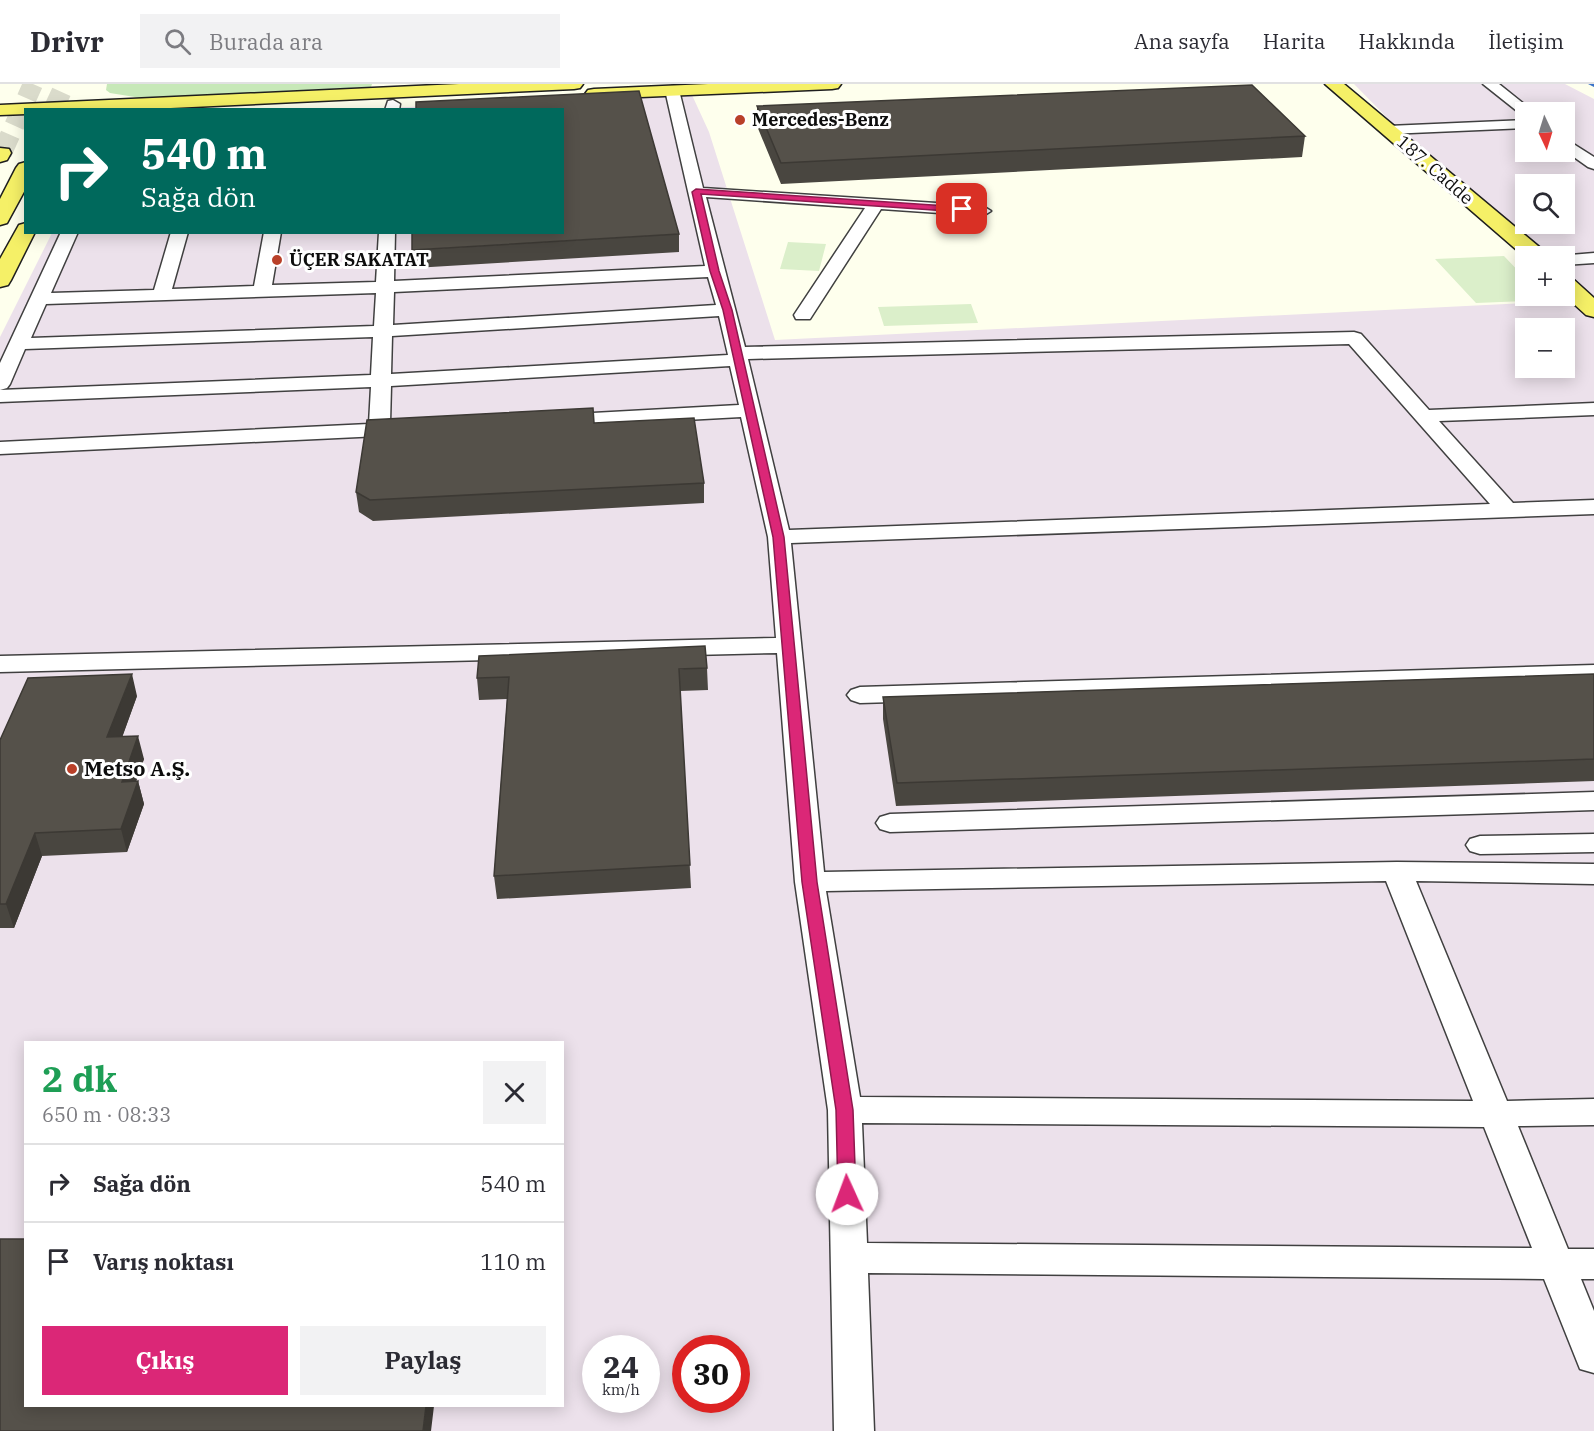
<!DOCTYPE html>
<html lang="tr">
<head>
<meta charset="utf-8">
<style>
	:root { --surface:#fff; --page:#f2f2f3; --text:#2b2b33; --muted:#7c7c81; --line:#e1e1e2; --accent:#db2777 }
	body { margin:0; font-family:"IBM Plex Serif",serif; background:var(--page); color:var(--text); height:100vh; display:flex; flex-direction:column; font-size:22px; white-space:nowrap }
	* { box-sizing:border-box; margin:0 }
	p { font-size:20px; color:var(--muted) }
	.icon { flex:none; width:33px; height:33px; fill:none; stroke:currentColor; stroke-width:2; stroke-linecap:round; stroke-linejoin:round }
	.map { position:relative; flex:1; overflow:hidden }
	.sheet { position:absolute; left:24px; top:957px; width:540px; height:366px; display:flex; flex-direction:column; background:var(--surface); border-radius:0px; box-shadow:0 3px 15px #0003 }
	.sheet>* { flex:none }
	.hud { position:absolute; left:24px; top:24px; width:540px; height:126px; border-radius:0px; box-shadow:0 3px 15px #0003; background:#00695c; color:#fff; overflow:hidden }
	.needle { width:39px; rotate:176deg }
	.fabs { position:absolute; left:1515px; top:18px; display:grid; gap:12px }
	.fabs a { display:grid; place-items:center; width:60px; height:60px; border-radius:0px; background:var(--surface); box-shadow:0 3px 15px #0003; font-size:30px }
	.speed { position:absolute; left:582px; top:1251px; display:flex; gap:12px; font-size:30px; font-weight:700; text-align:center }
	.speed>* { display:grid; place-content:center; width:78px; height:78px; border-radius:50%; background:var(--surface); box-shadow:0 3px 15px #0003; line-height:1 }
	.speed small { font-size:15px; font-weight:400 }
	.speed .limit { border:9px solid #d22; background:#fff; color:#111 }
	.pin { position:absolute; display:grid; place-items:center; width:51px; height:51px; color:#fff; margin:-26px; border-radius:12px; box-shadow:0 3px 9px #0006 }
	.me { position:absolute; width:66px; margin:-33px; rotate:358deg; stroke-linejoin:round; filter:drop-shadow(0 0 4px #0008) }
	.turn { display:flex; align-items:center; gap:21px; height:126px; padding:0 18px; font-size:27px }
	.turn .icon { width:78px; height:78px; stroke-width:2.5 }
	.turn b { display:block; font-size:42px; line-height:51px }
	.round { display:grid; place-items:center; flex:none; width:63px; height:63px; border-radius:0px; background:var(--page) }
	.head { display:flex; align-items:center; justify-content:space-between; height:102px; padding:0 18px }
	h1 { font-size:36px; font-weight:800; line-height:45px; color:#1e9e55 }
	.button { display:flex; gap:12px; margin-top:auto; padding:12px 18px }
	.button a { flex:1; height:69px; border-radius:0px; background:var(--accent); color:#fff; font-size:24px; font-weight:800; line-height:69px; text-align:center }
	.button a+a { background:var(--page); color:var(--text) }
	ul { padding:0; list-style:none }
	li { display:flex; align-items:center; gap:18px; height:78px; padding:0 18px; border-top:2px solid var(--line) }
	li div { flex:1 }
	li b { display:block; font-size:22px }
	li em { font-style:normal }
	header { display:flex; align-items:center; gap:36px; box-sizing:border-box; height:84px; padding:0 30px; background:var(--surface); border-bottom:2px solid var(--line) }
	header strong { font-size:28px }
	nav { display:flex; gap:33px; margin-inline-start:auto; font-size:21px }
	.search { width:420px; height:54px; background:var(--page); display:flex; align-items:center; gap:15px; box-sizing:border-box; padding:0 21px; border-radius:0px; color:var(--muted); font-size:22px }
	.map>svg:first-child { display:block }
</style>
</head>
<body>
<header>
<strong>Drivr</strong>
<div class="search"><svg class="icon" aria-label="search" viewBox="0 0 24 24"><circle cx="10" cy="10" r="6"/><path d="M15 15l6 6"/></svg>Burada ara</div>
<nav><a>Ana sayfa</a><a>Harita</a><a>Hakkında</a><a>İletişim</a></nav>
</header>
<div class="map">
<svg width="1594" height="1347" viewBox="0 0 1594 1347">
	<rect width="100%" height="100%" fill="#feffed"/>
	<!-- industrial -->
	<path fill="#ece1eb" fill-rule="evenodd" d="M1354,0H1565L1594,15V1347H0V253L52,149L562,148V26L361,25L692,11L709,48L775,256L1567,217L1562,212H1564V172L1525,174ZM1526,28H1564V68H1526ZM1526,100H1564V140H1526ZM1526,244H1564V284H1526ZM26,958H562V1322H26ZM596,1264H646V1316H596ZM686,1264H736V1316H686Z"/>
	<!-- green -->
	<path fill="#c7e8b8" d="M107,0H372L371,3L141,14L110,9L106,6Z"/>
	<!-- pitch -->
	<path fill="#dbefca" d="M788,158L826,160L819,187L780,185Z
		M1504,172L1525,194L1526,212H1543L1548,216L1476,219L1435,175Z
		M971,220L978,239L884,242L878,223Z"/>
	<g fill="none" stroke-linecap="round" stroke-linejoin="round">
		<!-- stream -->
		<path fill="#3c74c9" fill-rule="evenodd" d="M1588,0H1594V3Z"/>
		<!-- major-tunnel -->
		<path stroke="#dadbcb" stroke-width="20" stroke-dasharray="20 10" stroke-linecap="butt" d="M53,26L65,0
			M2,69L33,0"/>
		<!-- minor casing -->
		<g stroke="#404040" stroke-width="3">
			<path id="minor" d="M1483,0H1499L1534,28L1522,31Z
				M672,2L679,6L703,104L983,122L991,127L983,132L881,125L810,235H796L794,231L865,124L706,113L745,263L1354,248L1361,250L1429,326L1594,319V331L1439,337L1513,419L1594,416V430L791,459L824,788L1397,778L1594,780V800L1416,797L1507,1017L1594,1015V1041L1518,1042L1568,1165H1594V1195H1581L1594,1227V1289L1580,1285L1544,1195L868,1189L874,1347H834L828,1026L795,798L777,569L0,588V572L776,554L768,453L741,333L556,343L549,341L546,337L549,333L556,331L739,321L730,282L391,302L390,339L408,341L411,345L408,349L401,351L0,370V358L369,340L371,303L0,318V306L371,291L373,253L25,265L10,300L7,304L0,306V279L61,148H78L51,209L154,206L171,148H188L172,205L254,202L264,148H281L272,201L376,198L379,148H395L394,197L705,182L665,6ZM708,193L716,221L393,241L394,208ZM376,209L374,242L31,254L46,220ZM719,232L728,271L391,290L392,252ZM1349,260L1490,420L789,446L748,275ZM1386,797L1473,1017L860,1013L826,807ZM862,1039L1484,1043L1532,1164L867,1159Z
				M393,16L400,20L399,26H385L388,17Z
				M1526,36V44L1388,50L1381,46L1388,42Z
				M1564,54L1594,73V85L1588,83L1564,66Z
				M1594,169V179L1564,181V172H1558Z
				M1594,581V597L860,619L851,616L847,611L851,606L860,603Z
				M1594,708V726L890,748L880,745L876,739L880,733L890,730Z
				M1594,750V768L1480,770L1470,767L1466,761L1470,755L1480,752Z"/>
		</g>
		<!-- major casing -->
		<g stroke="#1e1e1e" stroke-width="3">
			<path id="major" d="M459,0H583L580,4L574,5L128,26H26V30L0,31V21Z
				M708,0H841L838,4L832,5L594,15L588,14L585,10L588,6L594,5Z
				M1325,0H1344L1544,167L1546,172L1526,174Z
				M0,64L9,65L11,69L7,76L0,78Z
				M26,78V104L7,139L0,141V115L16,84L19,80Z
				M26,139V148H35L11,196L8,201L0,203V175L19,141Z
				M1564,193L1572,194L1594,214V233L1586,231L1564,211Z"/>
		</g>
		<!-- minor -->
		<use href="#minor" fill="#fff" fill-rule="evenodd"/>
		<!-- major -->
		<use href="#major" fill="#f5f067" fill-rule="evenodd"/>
	</g>
	<!-- wall -->
	<path fill="#494640" d="M757,22L1305,52L1302,73L781,100L757,42Z
		M679,150V168L414,184L412,166Z
		M594,339L704,399V419L373,437L359,428L356,408Z
		M707,584L708,606L680,607L691,804L497,815L494,792L507,615L479,616L477,594Z
		M1594,590V697L896,722L883,635V613Z
		M137,612L122,653L144,675L136,697H138L144,720L127,768L42,772L14,844H0V656Z"/>
	<!-- shaded-wall -->
	<path fill="#3c3934" d="M132,590L137,612L114,676L107,653Z
		M138,652L144,675L128,720L122,698Z
		M138,697L144,720L127,768L121,745Z
		M35,749L42,772L14,844L6,820Z
		M426,1322H434L431,1347H423Z"/>
	<!-- building -->
	<path fill="#55514a" stroke="#3c3934" stroke-width="1.5" d="M1252,1L1305,52L781,79L757,22Z
		M639,7L679,150L412,166V148H562V26H416V18Z
		M593,324L594,339L694,334L704,399L370,416L356,408L367,336Z
		M705,562L707,584L679,585L690,781L494,792L509,593L477,594L479,572Z
		M132,590L107,653L138,652L122,698L138,697L121,745L35,749L6,820H0V656L28,594Z
		M1594,590V675L897,699L883,613Z
		M0,1155H26V1322H426L423,1347H0Z"/>
	<!-- route -->
	<path fill="#db2777" stroke="#8e194d" stroke-width="1.5" d="M696,105L962,123L966,125L962,128L701,110L719,187L732,226L784,453L817,798L853,1026L856,1110L854,1115L847,1117L841,1115L838,1110L836,1026L802,798L773,453L723,226L710,187L692,108Z"/>
	<!-- markers -->
	<g fill="#b94029" stroke="#fff" stroke-width="2">
		<circle cx="740" cy="36" r="6"/>
		<circle cx="277" cy="176" r="6"/>
		<circle cx="72" cy="685" r="6"/>
	</g>
	<g text-anchor="middle" stroke-width="6" stroke-linejoin="round" paint-order="stroke">
		<!-- far-poi labels -->
		<g font-size="18" font-weight="bold" fill="#0d0d0d" stroke="#fff" text-anchor="start">
			<text x="752" y="42">Mercedes-Benz</text>
			<text x="289" y="182">ÜÇER SAKATAT</text>
		</g>
		<!-- far-street labels -->
		<g font-size="18" fill="#0d0d0d" stroke="#fff">
			<text transform="translate(1435 86) rotate(41)" y="6">187. Cadde</text>
		</g>
		<!-- poi labels -->
		<g font-size="21" font-weight="bold" fill="#0d0d0d" stroke="#fff" text-anchor="start">
			<text x="84" y="692">Metso A.Ş.</text>
		</g>
	</g>
</svg>
<div class="fabs">
<a><svg class="needle" viewBox="-14 -14 28 28"><path d="M0-13l5 13h-10z" fill="#e53935"/><path d="M0 13l5-13h-10z" fill="#7c7c81"/></svg></a>
<a><svg class="icon" aria-label="search" viewBox="0 0 24 24"><circle cx="10" cy="10" r="6"/><path d="M15 15l6 6"/></svg></a>
<a>+</a>
<a>−</a>
</div>
<div class="speed"><div>24<small>km/h</small></div><div class="limit">30</div></div>
<div class="pin" style="left:962px;top:125px;background:#d93025"><svg class="icon" aria-label="arrive" viewBox="0 0 24 24"><path d="M6 21V4h12l-3 4 3 4H6"/></svg></div>
<svg class="me" style="left:847px;top:1110px" viewBox="-20 -20 40 40"><circle r="19" fill="#fff"/><path d="M0-13L10 11 0 6-10 11z" fill="#db2777"/></svg>
<div class="hud">
<div class="turn"><svg class="icon" aria-label="right" viewBox="0 0 24 24"><path d="M7 20v-9h11M14 6l5 5-5 5"/></svg><div><b>540 m</b>Sağa dön</div></div>
</div>
<section class="sheet">
<div class="head"><div><h1>2 dk</h1><p>650 m · 08:33</p></div><a class="round"><svg class="icon" aria-label="close" viewBox="0 0 24 24"><path d="M6 6l12 12M18 6L6 18"/></svg></a></div>
<ul>
<li><svg class="icon" aria-label="right" viewBox="0 0 24 24"><path d="M7 20v-9h11M14 6l5 5-5 5"/></svg><div><b>Sağa dön</b></div><em>540 m</em></li>
<li><svg class="icon" aria-label="arrive" viewBox="0 0 24 24"><path d="M6 21V4h12l-3 4 3 4H6"/></svg><div><b>Varış noktası</b></div><em>110 m</em></li>
</ul>
<div class="button"><a>Çıkış</a><a>Paylaş</a></div>
</section>
</div>
</body>
</html>
